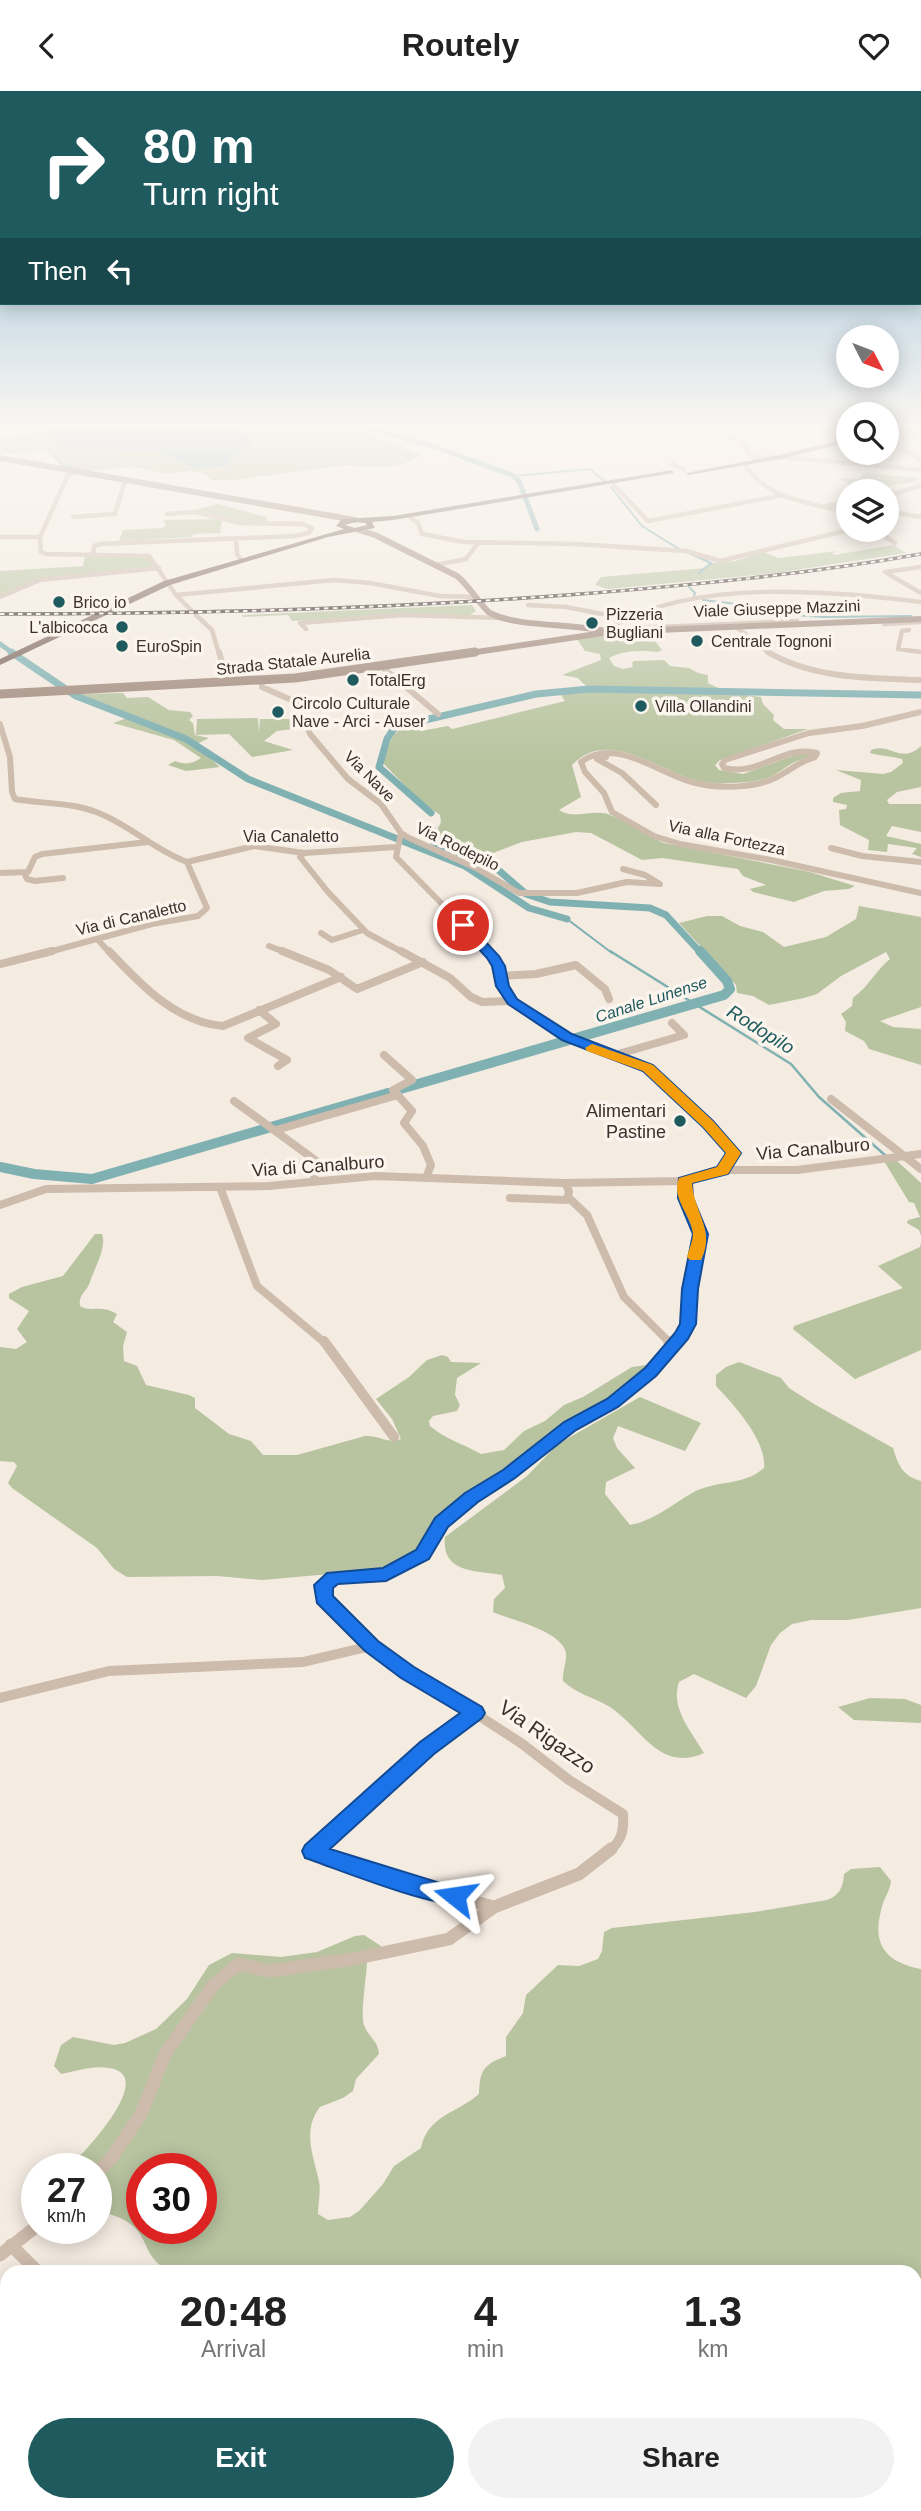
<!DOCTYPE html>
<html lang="en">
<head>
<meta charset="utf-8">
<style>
	:root { --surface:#fff; --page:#f2f2f2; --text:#222; --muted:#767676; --accent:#1f5a5e }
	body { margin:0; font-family:Helvetica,sans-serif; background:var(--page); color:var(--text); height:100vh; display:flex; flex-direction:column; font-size:26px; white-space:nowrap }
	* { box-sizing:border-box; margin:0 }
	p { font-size:23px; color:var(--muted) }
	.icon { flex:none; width:38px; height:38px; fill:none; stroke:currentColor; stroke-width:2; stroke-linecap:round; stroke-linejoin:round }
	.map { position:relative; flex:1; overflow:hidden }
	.side { position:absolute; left:0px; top:2174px; width:922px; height:247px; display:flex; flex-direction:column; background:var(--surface); border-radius:21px 21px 0 0; box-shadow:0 4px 18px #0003 }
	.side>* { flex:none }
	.guide { position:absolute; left:0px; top:0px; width:922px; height:214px; box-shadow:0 4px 18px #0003; background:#1f5a5e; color:#fff; overflow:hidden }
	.needle { width:46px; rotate:132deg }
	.controls { position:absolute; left:836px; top:234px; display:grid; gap:14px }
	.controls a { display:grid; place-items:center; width:63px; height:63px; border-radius:50%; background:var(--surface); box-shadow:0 4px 18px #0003; font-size:35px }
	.speed { position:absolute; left:21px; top:2062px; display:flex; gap:14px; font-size:35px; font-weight:700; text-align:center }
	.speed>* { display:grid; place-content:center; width:91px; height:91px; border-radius:50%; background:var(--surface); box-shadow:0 4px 18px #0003; line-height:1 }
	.speed small { font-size:18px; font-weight:400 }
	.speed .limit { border:10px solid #d22; background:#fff; color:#111 }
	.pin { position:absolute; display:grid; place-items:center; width:60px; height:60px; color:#fff; margin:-30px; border:4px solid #fff; border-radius:50%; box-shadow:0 2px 7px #0007 }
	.me { position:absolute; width:77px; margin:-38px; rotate:285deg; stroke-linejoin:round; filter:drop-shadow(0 0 5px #0008) }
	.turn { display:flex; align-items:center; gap:24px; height:147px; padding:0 28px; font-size:32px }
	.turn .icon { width:91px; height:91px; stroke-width:2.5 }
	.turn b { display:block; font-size:49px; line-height:60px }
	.then { display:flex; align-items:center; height:66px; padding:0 28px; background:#0003; gap:14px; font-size:26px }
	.eta { display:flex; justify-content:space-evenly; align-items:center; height:119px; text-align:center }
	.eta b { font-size:42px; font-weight:800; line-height:49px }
	.cta { display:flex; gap:14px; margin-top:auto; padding:14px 28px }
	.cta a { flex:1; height:80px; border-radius:42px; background:var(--accent); color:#fff; font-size:28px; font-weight:800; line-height:80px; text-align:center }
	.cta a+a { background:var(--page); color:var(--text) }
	header { display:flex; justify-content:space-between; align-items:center; height:91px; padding:0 28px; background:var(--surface); font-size:32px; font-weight:800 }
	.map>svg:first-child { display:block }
</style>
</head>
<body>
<header><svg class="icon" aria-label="back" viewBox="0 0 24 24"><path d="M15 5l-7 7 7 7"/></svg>Routely<svg class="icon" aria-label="heart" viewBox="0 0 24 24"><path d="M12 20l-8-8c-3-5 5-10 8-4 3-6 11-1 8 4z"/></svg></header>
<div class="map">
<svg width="921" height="2420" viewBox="0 0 921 2420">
	<rect width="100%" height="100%" fill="#f4ebe1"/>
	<!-- green -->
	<path fill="#b8c4a0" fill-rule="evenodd" d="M30,332H509L417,333L372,337L370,346L395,353L420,364C403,379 369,377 348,374L232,389H212L203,382L190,380L165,383L134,376L87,380L62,376L46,360L0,363V347L31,345Z
		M865,382L920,387L913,391L889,395L887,397L897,401L887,404V401H860L839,387L857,388Z
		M218,413L266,426L267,431H242L194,419Z
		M213,428L222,430L220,442L193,443L192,446L119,450L123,439L162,437L166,435L164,429Z
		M893,454L906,462L776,482L608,498L595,494L601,486L705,477L711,472L735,470L764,461L778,467L838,460L833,462L834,464Z
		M85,465L148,466L155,475L39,488L0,505V480L83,475Z
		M472,514L476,520L470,524L412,523L292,530L288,524L243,526L242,524Z
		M627,542H655V550L662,559L658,561C643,559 623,559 609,567L614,575L623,578L633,576L632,572L634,570L664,569L670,575L689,577L698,582L708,584V592L728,602L761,606L763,613L774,624L773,629L784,638H808L720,669L715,674L719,679L743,683L806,660L813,665C790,670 788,677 770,686C758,691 741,692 728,692C713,693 699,691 686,686C650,673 605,639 572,674L581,706L559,719C572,728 588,720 603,722C615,723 648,746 664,752L810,781L855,795L849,798L824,800L794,811L753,801L750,798L766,794L743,785L738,778L662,767L642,769L591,742L576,741L522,751L480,767L439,751L436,741L441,731L440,724L420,710L382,671C389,654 391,638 411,634L421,640L448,635L452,638L565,610L561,604H538L541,601L587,596L578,587L562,584L601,569L600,563L585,560L577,548Z
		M123,602L127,607L148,606L169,619L190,621L193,625L189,629L193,632L195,644L209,647L195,654L220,676L186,680L168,674L175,670C184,674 193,673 201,667L174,649L113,632L127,627L81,603Z
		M258,627L259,642L260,628H295L291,634L293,638L277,640L264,650L293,659L252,666L229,643L196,644L197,628Z
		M921,655V696L897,701L887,709L889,713H921V741L892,735L886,745L921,753V766L912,763L917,757L888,753L887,761L868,759L869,749L840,734L839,719L846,718L847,714L833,711V707L841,702L860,700L861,689L836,679L883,683L891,681L903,672L902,668C891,665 880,665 870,662L871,659C890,651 901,674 921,655Z
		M859,815L921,826V916L880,930L893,936L921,938V974L869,958L864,950L845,940L846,931L841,923L852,915L853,907C871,893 875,880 890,868L886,861L841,885L817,903L804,907L769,914L753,905L737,902L736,894L679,832L707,825H722L740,835L763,841L784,856L826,846L856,828Z
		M896,1069L921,1092V1145L919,1139L907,1132L908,1129L920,1126L914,1112L909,1111L884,1070Z
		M95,1143H102C107,1157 94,1178 90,1191C87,1201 78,1203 80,1215C91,1222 100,1213 117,1223L113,1231L127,1241L123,1255L124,1270L137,1275L146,1294L189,1304L195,1307V1317L229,1343L251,1350L263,1364H297L365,1345C379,1344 388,1353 401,1348L392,1328L376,1308L409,1286L427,1269L442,1264L448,1266L451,1271L481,1272L457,1287L455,1304L460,1314L457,1320L433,1325L429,1330L430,1335C445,1348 464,1353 481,1363L504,1359L524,1340L545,1330L564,1314L583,1306L632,1276L647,1274L645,1280L607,1310L568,1330L501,1382L463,1405L434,1430L416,1459L387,1478L262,1489L217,1485L127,1486L114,1478L97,1457L12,1397L8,1392L17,1375L14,1371L0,1370V1256L16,1258L27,1251L17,1238L29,1220L9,1207V1203L22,1196L63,1185Z
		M921,1152V1259L855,1288L793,1238L794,1235L903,1197L878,1175L920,1156Z
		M739,1271L781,1287L789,1297L814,1313L893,1357C898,1373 902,1385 921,1390V1517L848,1529H811L792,1533L780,1542L771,1554L756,1595L746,1607L694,1583L679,1591C670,1617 691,1640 704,1662C659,1682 642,1637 610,1616C593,1606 577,1603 563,1590C562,1582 567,1570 566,1562C562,1540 511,1529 493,1521L494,1508L505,1497L502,1484C477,1479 441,1483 445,1446L527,1385L558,1353L640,1306L701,1332L685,1360L618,1335L613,1347L617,1357L635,1377L606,1391L605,1403L630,1434C653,1430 673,1413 692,1402C715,1389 744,1395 764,1377C767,1350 734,1314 716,1295V1284L726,1276Z
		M870,1607L905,1608L921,1614V1632L854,1629L838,1616Z
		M880,1776L891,1790C890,1800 884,1807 882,1816C871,1853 885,1871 921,1878V2264L915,2268V2180H168C142,2163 150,2151 133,2135C123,2126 109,2123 96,2119V2077H68C82,2064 159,1984 109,1977C93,1974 77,1980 61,1983L54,1975L61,1954L73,1946L114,1954L125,1952L156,1938L187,1908L209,1874L232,1862L281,1866L317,1861L355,1845L364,1844L381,1855V1860L367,1869C367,1885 360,1922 364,1934C368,1946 378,1949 379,1963L356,1988L353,2000L343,2007L320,2016C302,2039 313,2064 319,2090C321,2100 318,2113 318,2123L328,2129L350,2126L359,2120L383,2093L394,2075L421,2057C428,2024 456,2023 479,2003C480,1979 483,1974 506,1965V1946L523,1922L526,1904L558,1874L579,1875L598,1868L602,1860L604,1841L612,1837L755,1821L827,1809C840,1804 843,1796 844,1783L851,1778ZM142,2077H201V2137H142Z
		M921,2290V2420H229L228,2413H915V2292Z"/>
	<!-- water -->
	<path fill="#7fb0b2" d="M44,332H210L242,340L254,353L246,360L229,367V374L195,377L161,361L69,359C54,354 47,345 44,332Z"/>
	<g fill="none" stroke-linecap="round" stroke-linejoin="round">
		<!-- stream-far1 -->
		<path stroke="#7fb0b2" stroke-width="2" d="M32,332L33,341L49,358
			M50,360L62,374L78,378
			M513,385L590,378L607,392
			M611,396L642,435L679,458
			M691,463L711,472
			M699,482L711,472
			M689,496L695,502L694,505
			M703,509L762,516L766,522L823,526L911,525
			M567,828L612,862"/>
		<!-- stream -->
		<path stroke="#7fb0b2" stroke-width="2.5" d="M610,860L791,973L819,1006L886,1065"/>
		<!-- canal-far2 -->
		<path stroke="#7fb0b2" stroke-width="5" d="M266,332L376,339L435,356L512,384L519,390L537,438
			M0,553L14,563"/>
		<!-- canal-far1 -->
		<path stroke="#7fb0b2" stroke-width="7" d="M11,561L76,605L186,648L248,688L465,775L529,817L567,828
			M431,722L379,676L387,648L395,636L536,603L589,598L921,604
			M432,738V749L435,752L496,777L526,803L550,811L650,817L666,824L701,862"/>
		<!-- canal -->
		<path stroke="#7fb0b2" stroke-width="10" d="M397,999L724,904L730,898L727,890L700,860
			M0,1076L34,1083L92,1088L388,1002"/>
		<!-- street-far4 -->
		<path stroke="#cdbbac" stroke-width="4.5" d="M694,332L740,350L756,370
			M887,333L921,348
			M903,358L921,369
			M753,367L780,366L921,379
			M744,372C767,410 810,411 849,422
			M672,373L684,379
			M614,394L648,430L784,404
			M887,405L921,395
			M827,415L849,410
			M887,420L921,426
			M73,426L115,423L125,389
			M410,426L418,432L422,443L464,451L575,453L686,460L720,470L849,439
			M874,439L895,452
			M0,446H40L41,461L46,463L149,465L176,504L192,520
			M40,446L68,384L76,380
			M236,447L237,463L241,469
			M93,464L94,455L100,453L294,445L309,442L312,437L303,433L240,432L194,421L167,423
			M436,474L466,468L478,452
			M921,476L885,481L921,502
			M176,504L334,489L370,492L440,505L476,506
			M0,506L40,489L159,477
			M528,514L566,516L623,527
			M196,524L212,539L219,563
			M884,533L921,531
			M612,535C700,487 825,500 921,511
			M736,536L771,563
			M634,537L797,530
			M306,538L300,532L402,524L503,527
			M909,539L902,540L898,558L921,561"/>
		<!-- street-far3 -->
		<path stroke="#cdbbac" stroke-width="6" d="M219,561L228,591
			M768,561C813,588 870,587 921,589
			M381,575L438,623
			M262,590V596L298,612L310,643L348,688L381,713L401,742L409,747L476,777L519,802H577L627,791L660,793L645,784L623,778
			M921,621L862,635L809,642L725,669L722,673L724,677C759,686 784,653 817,662L815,666C800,670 791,679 777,686C754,698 717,698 692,691C658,682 615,645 581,671L585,681L604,702L612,721L654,745L680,753L771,769L921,802
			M0,633L10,666L12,701L15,708C42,713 70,711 96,721C129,733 154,759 187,771L207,817L198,825L152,833L45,862
			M606,666L597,668L622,682L656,714
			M401,742L396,766L490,862
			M831,757L862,765L921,771
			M304,762L300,766L328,801L367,842L404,862
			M187,771L254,755L304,762L396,756
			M0,782L28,781L35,766L42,763L148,751
			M24,782L27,788L35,790L63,787
			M321,842L332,849L363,839
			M98,849L110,862
			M269,855L287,862"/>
		<!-- street-far2 -->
		<path stroke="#cdbbac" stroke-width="8" d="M109,860C140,893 175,931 223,935L341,886
			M282,860L329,879L357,898L423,871
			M401,860L450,887L471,906L482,911L513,910
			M488,860L498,875L502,895L513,910L567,946L648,977L728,1053L733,1062L722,1079
			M0,873L52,860
			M501,885L536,883L576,874L605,898L609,908
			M259,919L276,933L248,947L287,969L278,975
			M384,964L412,989L393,999L412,1020L404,1032L423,1055L431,1074L426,1087
			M615,964L684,944L672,932
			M831,1008L921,1078
			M234,1010L315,1069L314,1090
			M276,1039L398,1004
			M220,1096L257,1195L325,1252
			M510,1107L567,1109L569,1101L566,1093
			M569,1107L587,1124L624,1206L670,1252
			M0,1114L46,1098L269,1095L375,1085L563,1092L684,1090L722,1079H797L921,1063
			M676,1252L688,1233L690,1198L700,1143L685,1107L684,1090"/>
		<!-- street-far1 -->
		<path stroke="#cdbbac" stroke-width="10" d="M324,1250L394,1346
			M668,1250L673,1255
			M0,1607L109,1580L303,1571L371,1555
			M314,1760L427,1657L475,1622
			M609,1760C622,1750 624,1739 623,1723L569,1689L521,1652L371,1555L323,1507L324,1494L333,1487L386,1484L423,1464L442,1432L471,1406L509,1383L570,1335L612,1312L650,1281L677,1250"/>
		<!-- street -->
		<path stroke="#cdbbac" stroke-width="13" d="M316,1758L313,1761L408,1793L494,1816
			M96,2083L110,2069L141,2023L165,1963L214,1893L239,1873L269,1880L353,1868L449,1848L494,1816L579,1783L611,1758
			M11,2154L37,2180
			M0,2164L37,2135
			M915,2279L921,2276
			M0,2395L7,2378
			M298,2420L307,2413"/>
		<!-- secondary-far1 -->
		<path stroke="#a18a7d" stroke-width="6" d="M0,367L355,429
			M359,439L375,444L457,485C469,494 482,517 490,522C519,537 576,532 610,541L921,528
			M463,563L610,541"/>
		<!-- secondary -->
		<path stroke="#a18a7d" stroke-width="9" d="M0,603L295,587L475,561"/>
		<!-- primary -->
		<path fill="#7d675c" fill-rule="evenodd" d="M914,332H921V334L887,341V337Z
			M849,347V351L780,368L689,384L686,382L780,364Z
			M672,379L674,382L393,429L372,431L375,437L328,446L170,494L0,574V568L164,490L344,438L336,435L342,428L393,425ZM355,431L365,432L367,434L355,437L345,434Z"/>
		<!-- rail casing -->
		<g stroke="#3b302b" stroke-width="3.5">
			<path id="rail" d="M0,523C194,523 387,518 580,503C694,494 808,483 921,463"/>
		</g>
		<!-- rail -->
		<use href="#rail" stroke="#fbf5ee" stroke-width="2" stroke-dasharray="4.5" stroke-linecap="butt"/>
	</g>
	<!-- sky -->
	<linearGradient id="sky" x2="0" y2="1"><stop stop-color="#7eb2d2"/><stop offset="0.5" stop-color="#faf6f2"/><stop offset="1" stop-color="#faf6f2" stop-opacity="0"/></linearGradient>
	<rect width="921" height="670" fill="url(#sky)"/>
	<!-- route -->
	<path fill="#1a73e8" stroke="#114b97" stroke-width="2" d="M463,830L467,831L499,865L505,875L509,895L517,908L572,943L653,974L713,1030L741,1062L728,1083L692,1092L693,1107L708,1143L698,1198L696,1233L688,1248L656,1285L618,1316L576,1339L515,1387L478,1411L448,1436L429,1468L386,1490L338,1493L333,1497V1505L378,1550L414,1576L482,1616L485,1622L482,1627L434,1663L330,1758L463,1799L466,1805L463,1812C440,1820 333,1776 305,1767L302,1760L305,1754L420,1651L460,1622L401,1587L365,1560L317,1512L314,1494L327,1482L383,1477L416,1459L435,1427L465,1402L503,1379L564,1331L607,1308L645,1277L675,1242L680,1233L682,1198L693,1143L678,1107L679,1087L717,1076L726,1062L703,1036L643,980L562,949L508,913L496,895L492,875L487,867L457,834Z"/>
	<!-- slow -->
	<path fill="#f59e0b" d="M592,953L653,974L713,1030L741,1062L728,1083L692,1092C694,1122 716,1140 701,1169H690L687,1166C689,1159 693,1149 693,1143C691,1123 671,1108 679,1087L717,1076L726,1062L703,1036L643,980L587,960L585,957Z"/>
	<!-- markers -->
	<g fill="#1f5a5e" stroke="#fbf5ee" stroke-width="2.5">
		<circle cx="59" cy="511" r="7"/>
		<circle cx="592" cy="532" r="7"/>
		<circle cx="122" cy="536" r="7"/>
		<circle cx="697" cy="550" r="7"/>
		<circle cx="122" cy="555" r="7"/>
		<circle cx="353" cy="589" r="7"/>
		<circle cx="641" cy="615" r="7"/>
		<circle cx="278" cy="621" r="7"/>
		<circle cx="680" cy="1030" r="7"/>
	</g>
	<g text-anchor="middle" stroke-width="7" stroke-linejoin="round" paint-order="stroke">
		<!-- far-poi labels -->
		<g font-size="16" fill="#3b302b" stroke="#fbf5ee" text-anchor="start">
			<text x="73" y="517">Brico io</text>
			<text x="606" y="529">Pizzeria<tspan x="606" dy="18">Bugliani</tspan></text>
			<text x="108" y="542" text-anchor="end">L'albicocca</text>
			<text x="711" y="556">Centrale Tognoni</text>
			<text x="136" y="561">EuroSpin</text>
			<text x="367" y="595">TotalErg</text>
			<text x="292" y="618">Circolo Culturale<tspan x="292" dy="18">Nave - Arci - Auser</tspan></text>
			<text x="655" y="621">Villa Ollandini</text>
		</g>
		<!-- far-street labels -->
		<g font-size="16" fill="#3b302b" stroke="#fbf5ee">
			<text transform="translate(777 517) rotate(-2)" y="6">Viale Giuseppe Mazzini</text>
			<text transform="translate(293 570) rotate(-6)" y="6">Strada Statale Aurelia</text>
			<text transform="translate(370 685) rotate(45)" y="6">Via Nave</text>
			<text x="291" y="751">Via Canaletto</text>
			<text transform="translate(727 746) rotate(12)" y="6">Via alla Fortezza</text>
			<text transform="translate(458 755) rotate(26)" y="6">Via Rodepilo</text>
			<text transform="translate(131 826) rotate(-13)" y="6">Via di Canaletto</text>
		</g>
		<!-- far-water labels -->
		<g font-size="16" font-style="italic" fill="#1f5a5e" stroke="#fbf5ee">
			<text transform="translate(651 908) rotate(-18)" y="6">Canale Lunense</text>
		</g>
		<!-- poi labels -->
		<g font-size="18" fill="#3b302b" stroke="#fbf5ee" text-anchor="end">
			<text x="666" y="1026">Alimentari<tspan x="666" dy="21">Pastine</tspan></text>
		</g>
		<!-- street labels -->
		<g font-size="18" fill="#3b302b" stroke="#fbf5ee">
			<text transform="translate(813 1058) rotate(-5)" y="6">Via Canalburo</text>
			<text transform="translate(318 1075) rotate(-4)" y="6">Via di Canalburo</text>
		</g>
		<!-- water labels -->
		<g font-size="19" font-style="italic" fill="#1f5a5e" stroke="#fbf5ee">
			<text transform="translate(761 938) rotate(32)" y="7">Rodopilo</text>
		</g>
		<!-- near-street labels -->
		<g font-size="21" fill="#3b302b" stroke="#fbf5ee">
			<text transform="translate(547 1646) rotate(35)" y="7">Via Rigazzo</text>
		</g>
	</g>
</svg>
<div class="controls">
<a><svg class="needle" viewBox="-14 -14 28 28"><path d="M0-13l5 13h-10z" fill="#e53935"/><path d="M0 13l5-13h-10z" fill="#767676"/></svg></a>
<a><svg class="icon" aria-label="search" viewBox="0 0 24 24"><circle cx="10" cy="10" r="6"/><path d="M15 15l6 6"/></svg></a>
<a><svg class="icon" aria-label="layers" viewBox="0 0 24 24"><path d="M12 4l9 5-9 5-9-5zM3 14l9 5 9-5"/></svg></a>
</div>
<div class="speed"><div>27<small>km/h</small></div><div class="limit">30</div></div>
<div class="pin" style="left:463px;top:834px;background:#d93025"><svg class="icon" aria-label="arrive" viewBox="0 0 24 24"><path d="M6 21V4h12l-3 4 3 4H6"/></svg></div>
<svg class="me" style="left:455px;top:1805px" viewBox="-20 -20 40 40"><path d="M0-17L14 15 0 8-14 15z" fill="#1a73e8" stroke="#fff" stroke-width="4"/></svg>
<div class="guide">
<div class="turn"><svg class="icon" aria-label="right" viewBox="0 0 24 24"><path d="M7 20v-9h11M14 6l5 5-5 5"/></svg><div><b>80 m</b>Turn right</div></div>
<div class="then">Then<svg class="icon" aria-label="left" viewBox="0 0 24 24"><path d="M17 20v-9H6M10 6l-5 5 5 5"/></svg></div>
</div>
<section class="side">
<div class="eta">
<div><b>20:48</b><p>Arrival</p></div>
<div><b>4</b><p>min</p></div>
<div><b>1.3</b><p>km</p></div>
</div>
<div class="cta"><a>Exit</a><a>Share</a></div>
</section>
</div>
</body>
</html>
